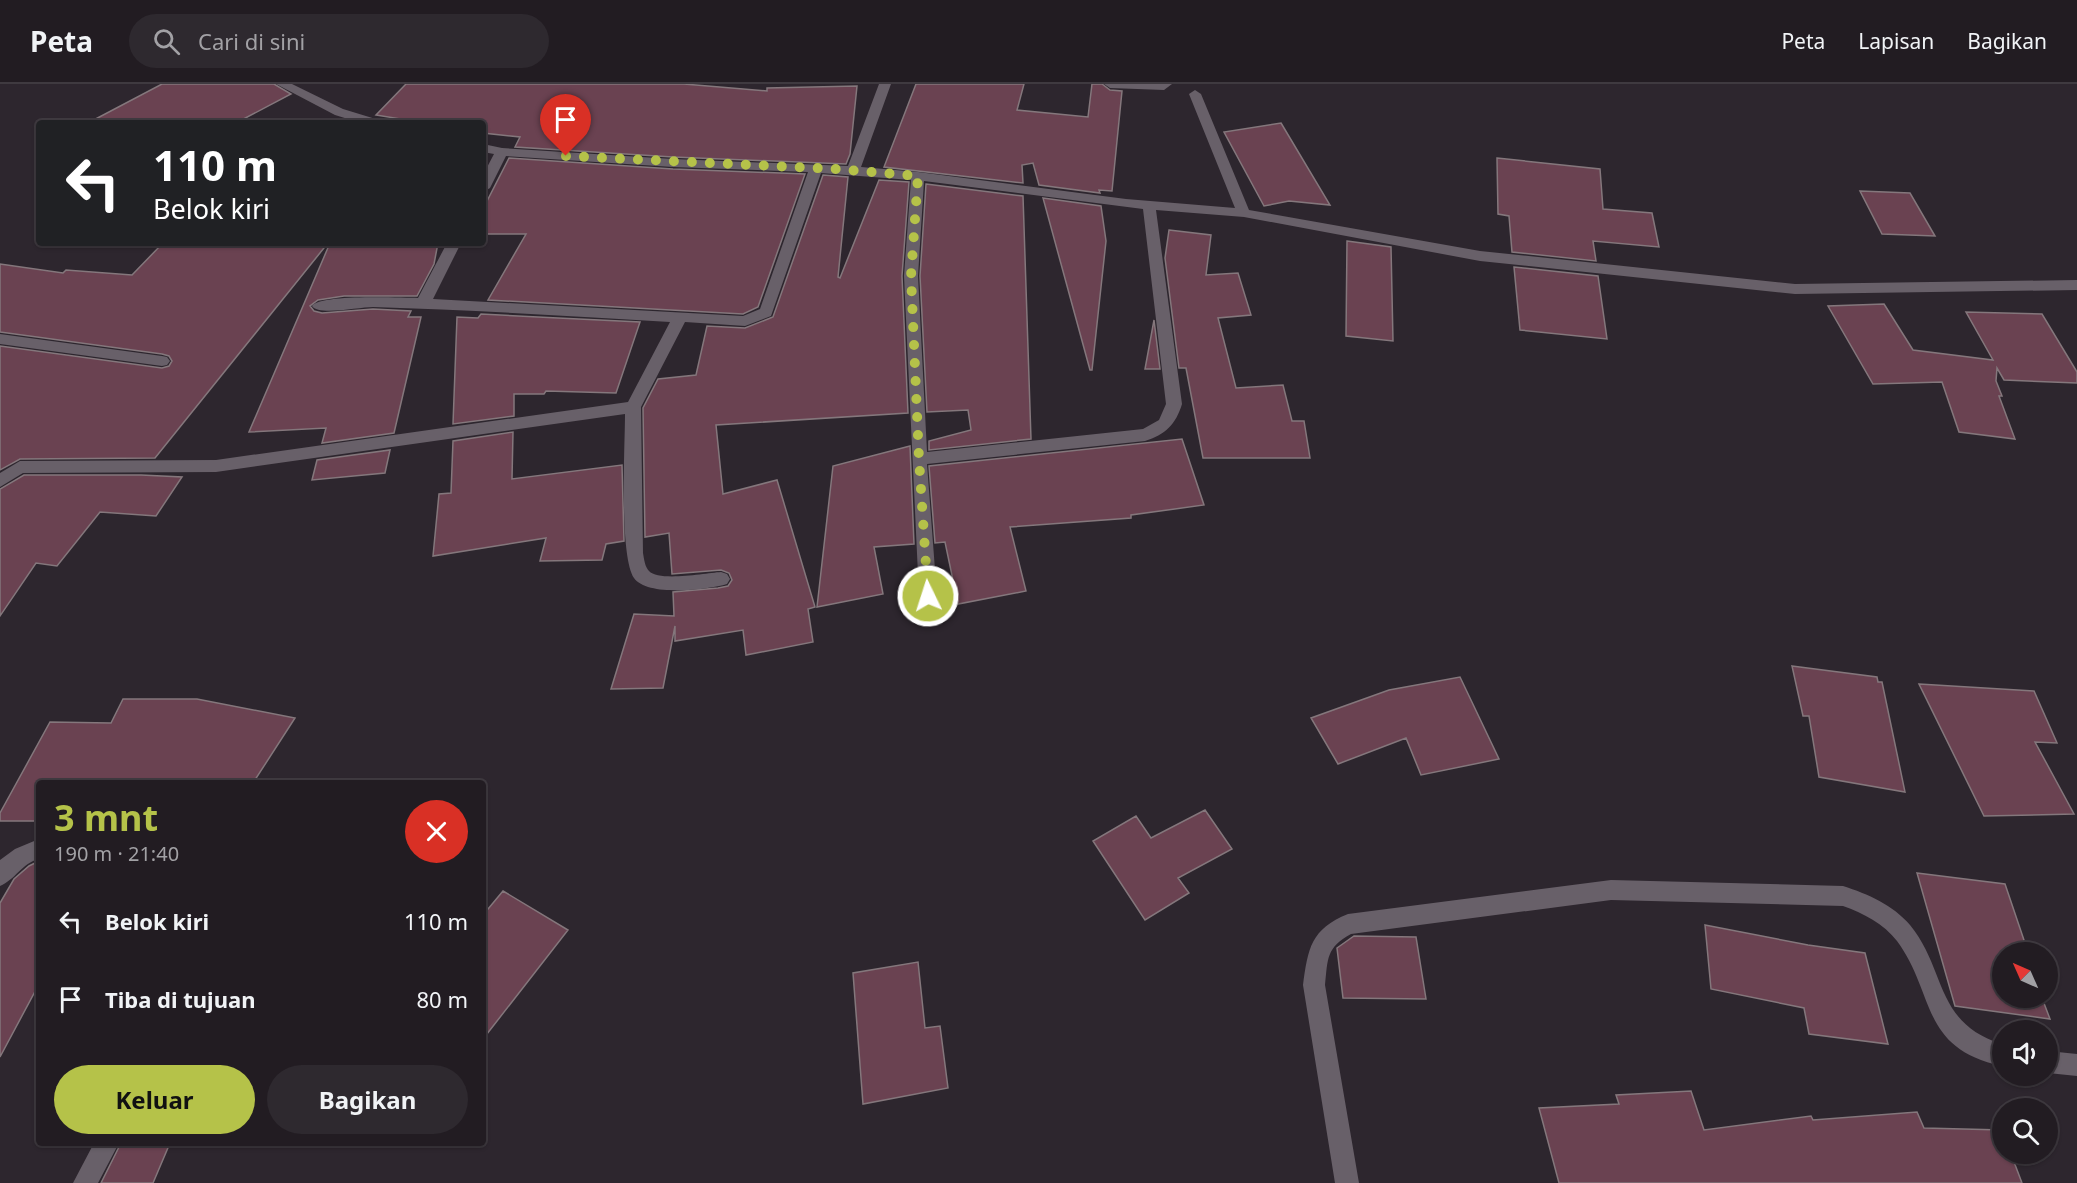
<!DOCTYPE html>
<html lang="id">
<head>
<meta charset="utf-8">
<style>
	:root { --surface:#221c22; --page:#2e292f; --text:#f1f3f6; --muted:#a2a1a5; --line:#3f3a40; --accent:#b5c249 }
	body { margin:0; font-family:"Noto Sans",sans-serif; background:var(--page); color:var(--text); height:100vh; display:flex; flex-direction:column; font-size:22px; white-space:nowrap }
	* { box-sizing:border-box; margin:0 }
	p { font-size:20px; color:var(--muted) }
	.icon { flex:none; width:33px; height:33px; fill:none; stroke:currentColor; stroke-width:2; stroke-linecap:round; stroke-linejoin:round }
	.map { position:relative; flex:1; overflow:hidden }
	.panel { position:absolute; left:36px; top:696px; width:450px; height:366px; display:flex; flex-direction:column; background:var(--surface); border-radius:6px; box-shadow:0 2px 4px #0004,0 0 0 2px var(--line) }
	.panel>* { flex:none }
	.top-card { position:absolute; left:36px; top:36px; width:450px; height:126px; border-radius:6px; box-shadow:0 2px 4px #0004,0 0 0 2px var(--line); background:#202124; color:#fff; overflow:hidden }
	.needle { width:39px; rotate:315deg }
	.tools { position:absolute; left:1992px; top:858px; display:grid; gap:12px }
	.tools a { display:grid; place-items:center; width:66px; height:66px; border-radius:50%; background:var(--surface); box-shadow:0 2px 4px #0004,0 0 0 2px var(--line); font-size:30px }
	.pin { position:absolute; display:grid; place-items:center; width:51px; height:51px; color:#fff; margin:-62px -26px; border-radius:50% 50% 50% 0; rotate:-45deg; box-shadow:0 0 6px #0007 }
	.pin .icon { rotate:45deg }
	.me { position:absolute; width:66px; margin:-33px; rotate:356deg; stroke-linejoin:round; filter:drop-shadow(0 0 4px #0008) }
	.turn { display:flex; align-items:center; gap:21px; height:126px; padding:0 18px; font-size:27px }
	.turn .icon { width:78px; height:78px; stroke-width:2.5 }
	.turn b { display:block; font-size:42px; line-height:51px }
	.round { display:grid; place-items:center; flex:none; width:63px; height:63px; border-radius:32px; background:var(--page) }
	.overview { display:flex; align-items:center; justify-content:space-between; height:102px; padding:0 18px }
	h1 { font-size:36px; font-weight:700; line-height:45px; color:var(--accent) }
	.action { display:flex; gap:12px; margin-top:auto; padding:12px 18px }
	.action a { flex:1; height:69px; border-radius:36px; background:var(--accent); color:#111; font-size:24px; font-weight:700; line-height:69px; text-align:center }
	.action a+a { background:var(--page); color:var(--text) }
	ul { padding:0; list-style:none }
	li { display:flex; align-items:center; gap:18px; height:78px; padding:0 18px }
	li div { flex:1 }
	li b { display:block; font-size:22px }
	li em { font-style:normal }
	header { display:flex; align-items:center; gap:36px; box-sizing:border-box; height:84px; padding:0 30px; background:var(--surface); border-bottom:2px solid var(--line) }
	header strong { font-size:28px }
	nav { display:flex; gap:33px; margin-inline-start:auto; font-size:21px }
	.search { width:420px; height:54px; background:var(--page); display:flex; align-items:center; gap:15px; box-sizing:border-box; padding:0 21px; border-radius:33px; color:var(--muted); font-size:22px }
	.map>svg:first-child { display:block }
</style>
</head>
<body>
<header>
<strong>Peta</strong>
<div class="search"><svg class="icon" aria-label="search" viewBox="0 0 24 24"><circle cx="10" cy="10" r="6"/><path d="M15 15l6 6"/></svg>Cari di sini</div>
<nav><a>Peta</a><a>Lapisan</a><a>Bagikan</a></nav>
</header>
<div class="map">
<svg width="2077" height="1099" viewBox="0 0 2077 1099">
	<rect width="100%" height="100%" fill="#2d262e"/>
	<!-- building -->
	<path fill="#6a4251" stroke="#84777c" stroke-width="1.5" d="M162,0H274L291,10L236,39H88Z
		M406,0H684L767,7V4L857,2L850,70L846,80L673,73L515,63L520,53L483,49V39H425L376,31Z
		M916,0H1024L1017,26L1088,33L1092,0H1102L1110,6L1122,7L1112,107L1099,106L1100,109L1039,101L1033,79L1022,81L1023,99L884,83Z
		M1281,39L1330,121L1289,117L1264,122L1224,48Z
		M509,74L673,85L805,90L758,223L743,230L488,216L526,150H483V125Z
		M1497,74L1600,85L1603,125L1652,129L1659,163L1593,157L1596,177L1512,168L1509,132L1498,130Z
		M823,91L848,93L838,193L840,194L879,96L909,98L902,192L908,329L716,341L723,410L777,396L815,523L808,525L813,558L746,571L743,546L675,557V542L663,604L611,605L634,530L674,532L673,508L718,504L728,502L732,496L729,489L721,486L672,490L669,449L645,453L643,324L658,295L696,291L707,242L745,244L773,233Z
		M926,100L1023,112L1031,355L929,366V357L971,346L968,326L927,328L920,192Z
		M1860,107L1910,109L1935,152L1882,150Z
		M1043,114L1101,122L1106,157L1092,286H1090Z
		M1169,146L1211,151L1206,191L1238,189L1251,231L1218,234L1236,304L1283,301L1292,337H1304L1310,374H1203L1186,284H1179L1165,174Z
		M1347,157L1391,163L1393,257L1346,252Z
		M163,159H328L155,374L20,375L0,386V262L162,284L169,282L172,277L169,272L162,270L0,248V180L63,189L66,186L132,191Z
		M330,159H438L434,180L417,212H344L318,216L310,222L314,227L322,229L373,225L411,227L408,233H421L394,349L322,359L326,344L249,348Z
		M1514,183L1598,192L1607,255L1520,246Z
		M1884,220L1913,266L1993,276L1966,228L2042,230L2077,288V299L2004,296L1997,284L1996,297L2002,312H1999L2015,355L1959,348L1942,298L1873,300L1828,222Z
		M481,230L558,234L640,238L616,309L546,307L544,310H514V332L453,340L457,233L478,234Z
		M1154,236L1160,285H1145Z
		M513,348L512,395L622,381L624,457L606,460L602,476L540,477L546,454L433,472L439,410L451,409L453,357Z
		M1182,355L1204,421L1131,431V434L1010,443L1026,507L958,520L945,458L935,459L929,382Z
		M910,362L914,460L874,463L883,510L817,523L833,382Z
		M390,366L385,389L312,396L317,376Z
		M24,391H141L182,393L156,432L100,428L57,482L36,479L0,532V405Z
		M1792,582L1877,593L1878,598H1882L1905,708L1819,693L1809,632H1803Z
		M1460,593L1499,675L1421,691L1406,654L1338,680L1311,634L1389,606Z
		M1919,600L2034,607L2057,659L2035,658L2074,730L1984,732Z
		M123,615H197L295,634L253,699H39V737H0V729L50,638L111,639Z
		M1205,726L1232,765L1178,794L1189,809L1145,836L1093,757L1136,732L1151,754Z
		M39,777V900L0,973V819L14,795L29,782Z
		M1917,789L2005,800L2028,868H2002V914H2042L2050,935L1955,922Z
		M503,807L568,846L483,955V831Z
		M1705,841L1808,861L1865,869L1888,960L1809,950L1804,924L1711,905Z
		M1354,852L1416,853L1426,915L1343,914L1337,864Z
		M918,878L925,944L940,942L948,1004L863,1020L853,889Z
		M1691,1007L1704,1046L1811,1032L1813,1036L1917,1028L1924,1044L2002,1046V1070H2011L2022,1099H1559L1539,1024L1619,1020L1616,1011Z
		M121,1059H170L153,1099H101Z"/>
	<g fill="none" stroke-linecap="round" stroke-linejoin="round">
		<!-- street -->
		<path fill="#686069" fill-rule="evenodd" d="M276,0H292L343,25L379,36L380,39H361L335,31Z
			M879,0H891L861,83L918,88L1126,115L1235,124L1189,10L1195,6L1201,10L1249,126L1480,167L1795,200L2077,196V206L1795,210L1480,177L1244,133L1156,126L1182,320C1176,340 1165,351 1145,357L927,380L937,512L934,517L928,519L922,517L919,512L904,192L911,96L821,89L771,232L745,242L685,238L641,323L643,469C644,475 645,483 649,487C659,498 706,489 721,488L727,490L730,495L727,500C708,506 647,513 634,494C619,472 625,362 625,330L216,388L23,389L0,403V389L20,377L216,376L628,318L670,238C571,232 472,226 373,223C360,223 318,232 312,222C320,210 400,214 418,214L447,159H461L433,215L743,232L760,225L808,88L673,83L506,72L490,104L483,108V91L494,70L483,68V60L502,64L673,75L848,82ZM924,97L1143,125L1166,320L1159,336L1143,345L927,368L918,192Z
			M1104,0H1172L1164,6L1110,4Z
			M0,250L162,272L167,273L170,277L167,281L162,282L0,260Z
			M39,755V775C22,779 15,796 0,802V776L15,765Z
			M1611,796L1843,802C1868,810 1893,821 1910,841C1947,886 1934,939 2002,960V982C1919,964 1936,910 1897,857C1884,840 1863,829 1843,822L1611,816L1351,850C1326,864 1328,874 1325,901L1359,1099H1335L1303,901C1308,864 1311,845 1348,830Z
			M2048,967L2077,970V992L2048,989Z
			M94,1059H119L98,1099H73Z"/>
	</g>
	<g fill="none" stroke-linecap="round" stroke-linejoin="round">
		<!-- route -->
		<path stroke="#b5c249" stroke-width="10" stroke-dasharray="0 18" d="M566,72L836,85L918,92L911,192L919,375L928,512"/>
	</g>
</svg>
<div class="tools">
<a><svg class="needle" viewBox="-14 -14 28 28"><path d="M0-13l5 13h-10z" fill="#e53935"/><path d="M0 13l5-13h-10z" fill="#a2a1a5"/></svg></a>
<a><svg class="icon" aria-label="sound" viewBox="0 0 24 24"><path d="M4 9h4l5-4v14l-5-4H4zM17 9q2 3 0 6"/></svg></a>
<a><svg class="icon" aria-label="search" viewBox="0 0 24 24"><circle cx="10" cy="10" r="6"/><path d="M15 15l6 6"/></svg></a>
</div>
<div class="pin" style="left:566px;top:72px;background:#d93025"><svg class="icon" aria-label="arrive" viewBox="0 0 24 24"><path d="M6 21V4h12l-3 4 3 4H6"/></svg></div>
<svg class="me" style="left:928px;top:512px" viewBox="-20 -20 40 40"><circle r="17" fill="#b5c249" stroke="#fff" stroke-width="3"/><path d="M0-11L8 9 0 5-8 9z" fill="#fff"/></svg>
<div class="top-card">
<div class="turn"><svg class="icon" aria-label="left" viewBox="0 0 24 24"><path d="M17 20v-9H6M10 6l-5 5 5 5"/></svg><div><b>110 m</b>Belok kiri</div></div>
</div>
<section class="panel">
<div class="overview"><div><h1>3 mnt</h1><p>190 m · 21:40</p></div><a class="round" style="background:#d93025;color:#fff"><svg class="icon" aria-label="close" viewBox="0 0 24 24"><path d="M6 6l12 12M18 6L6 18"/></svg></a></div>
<ul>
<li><svg class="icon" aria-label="left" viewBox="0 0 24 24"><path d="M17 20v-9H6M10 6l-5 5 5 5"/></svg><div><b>Belok kiri</b></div><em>110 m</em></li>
<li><svg class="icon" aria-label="arrive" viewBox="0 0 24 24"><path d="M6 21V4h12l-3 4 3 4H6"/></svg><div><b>Tiba di tujuan</b></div><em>80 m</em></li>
</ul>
<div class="action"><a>Keluar</a><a>Bagikan</a></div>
</section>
</div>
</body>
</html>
